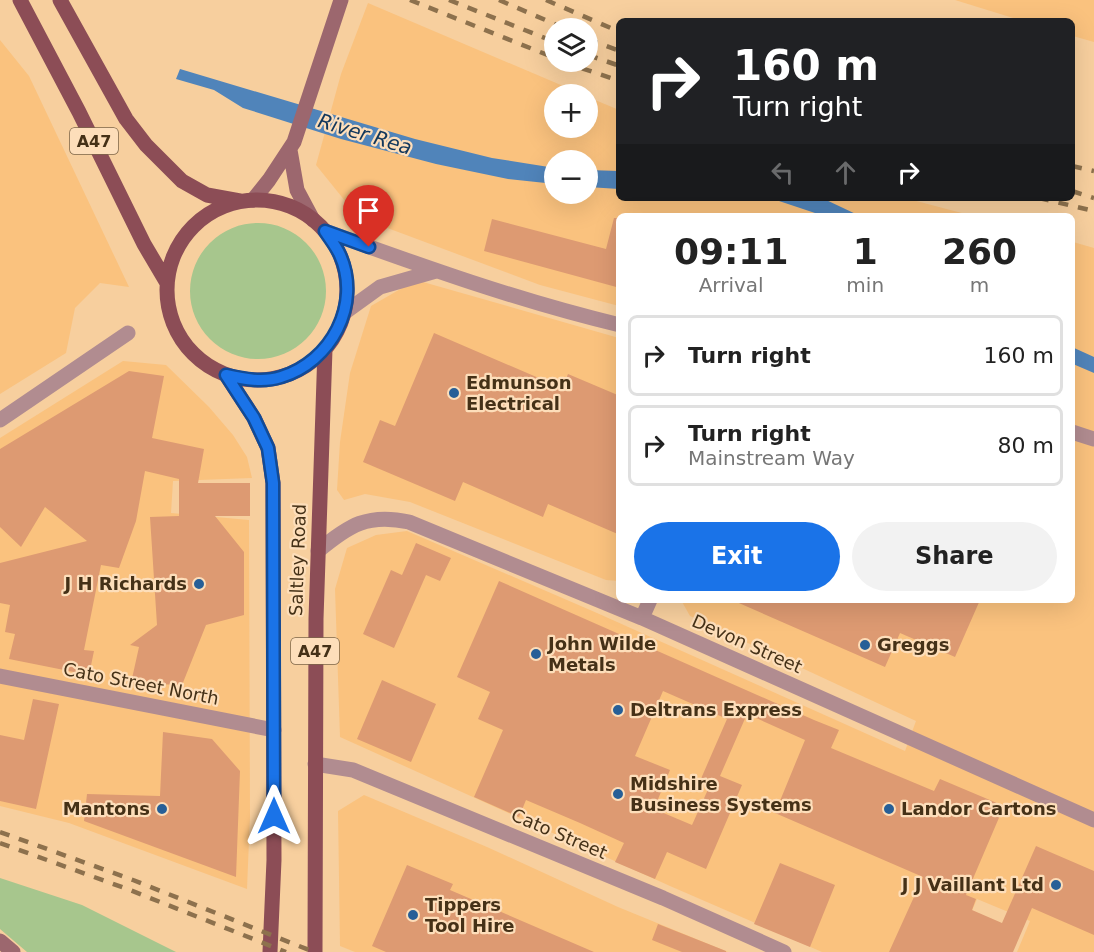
<!DOCTYPE html>
<html lang="en">
<head>
<meta charset="utf-8">
<style>
	:root { --surface:#fff; --page:#f2f2f2; --text:#222; --muted:#767676; --line:#e0e0e0; --accent:#1a73e8 }
	body { margin:0; font-family:"DejaVu Sans",sans-serif; background:var(--page); color:var(--text); height:100vh; display:flex; flex-direction:column; font-size:22px; white-space:nowrap }
	* { box-sizing:border-box; margin:0 }
	p { font-size:20px; color:var(--muted) }
	.icon { flex:none; width:33px; height:33px; fill:none; stroke:currentColor; stroke-width:2; stroke-linecap:round; stroke-linejoin:round }
	.map { position:relative; flex:1; overflow:hidden }
	.side { position:absolute; left:616px; top:213px; width:459px; height:390px; display:flex; flex-direction:column; background:var(--surface); border-radius:9px; box-shadow:0 6px 24px #0002 }
	.side>* { flex:none }
	.hud { position:absolute; left:616px; top:18px; width:459px; height:183px; border-radius:9px; box-shadow:0 6px 24px #0002; background:#202124; color:#fff; overflow:hidden }
	.buttons { position:absolute; left:544px; top:18px; display:grid; gap:12px }
	.buttons a { display:grid; place-items:center; width:54px; height:54px; border-radius:50%; background:var(--surface); box-shadow:0 6px 24px #0002; font-size:30px }
	.pin { position:absolute; display:grid; place-items:center; width:51px; height:51px; color:#fff; margin:-62px -26px; border-radius:50% 50% 50% 0; rotate:-45deg; box-shadow:0 0 6px #0007 }
	.pin .icon { rotate:45deg }
	.me { position:absolute; width:66px; margin:-33px; rotate:0deg; stroke-linejoin:round; filter:drop-shadow(0 0 4px #0008) }
	.turn { display:flex; align-items:center; gap:21px; height:126px; padding:0 18px; font-size:27px }
	.turn .icon { width:78px; height:78px; stroke-width:2.5 }
	.turn b { display:block; font-size:42px; line-height:51px }
	.lanes { display:flex; align-items:center; height:57px; padding:0 18px; background:#0003; justify-content:center; gap:30px; direction:ltr }
	.lanes .off { opacity:.35 }
	.eta { display:flex; justify-content:space-evenly; align-items:center; height:102px; text-align:center }
	.eta b { font-size:36px; font-weight:700; line-height:42px }
	.action { display:flex; gap:12px; margin-top:auto; padding:12px 18px }
	.action a { flex:1; height:69px; border-radius:36px; background:var(--accent); color:#fff; font-size:24px; font-weight:700; line-height:69px; text-align:center }
	.action a+a { background:var(--page); color:var(--text) }
	ul { padding:0; list-style:none }
	li { display:flex; align-items:center; gap:18px; height:81px; margin:0 12px 9px; padding:0 6px; border:3px solid var(--line); border-radius:9px }
	li div { flex:1 }
	li b { display:block; font-size:22px }
	li em { font-style:normal }
	.map>svg:first-child { display:block }
</style>
</head>
<body>
<div class="map">
<svg width="1094" height="952" viewBox="0 0 1094 952">
	<rect width="100%" height="100%" fill="#f7cf9e"/>
	<!-- built -->
	<path fill="#fac27e" fill-rule="evenodd" d="M955,0H1094V42L1073,36L1072,21H1023Z
		M368,3L582,94H555V128H588V97L619,110L620,198H905L973,216H620L619,306L540,285L358,217L316,165L341,74ZM555,160H588V194H555Z
		M0,40L29,76L129,287L100,283L75,308L66,353L0,394Z
		M1073,242L1094,248V952H1017L1030,921L977,899L954,952H822L670,886L340,737L335,589L347,548L376,535L407,531L597,613L905,751L916,721L690,616L681,600H1072Z
		M416,280L619,338V581L606,580L410,502L365,494L344,500L337,490L340,442L350,373L371,306Z
		M123,361L166,365L209,407L233,435L247,457L252,478L173,481L171,513L249,520L250,816L247,889L69,823L0,806V438Z
		M364,795L487,847L618,907L728,952H355L340,946L338,811Z"/>
	<!-- green -->
	<path fill="#a7c68d" d="M190 291a68 68 0 1 1 136 0a68 68 0 1 1-136 0Z
		M0,878L82,905L176,952H27L0,929Z"/>
	<!-- water -->
	<path fill="#5084ba" d="M180,69L415,139L492,158L555,168V184L508,179L436,164L341,139L243,108L214,90L176,79Z
		M588,170L619,171V189L588,187Z
		M770,198H822L860,216H824Z
		M1072,347L1094,357V373L1073,364Z"/>
	<!-- building -->
	<path fill="#dd9a72" fill-rule="evenodd" d="M614,218H620V288L484,251L492,219L606,249Z
		M434,333L562,388L568,374L620,396V535L548,504L543,517L463,482L455,501L363,462L380,420L395,426Z
		M129,371L164,376L152,438L204,449L198,483H250V516H215L244,552V615L206,625L182,685L131,683L139,647L130,645L157,625L150,517L179,516V479L145,471L136,521L119,568L101,565L84,650L94,651L89,675L9,659L15,634L5,632L10,605L0,603V563L87,541L45,507L21,547L0,527V449Z
		M416,543L451,558L440,581L426,575L394,648L363,634L391,570L402,575Z
		M499,581L814,720L839,730L831,748L934,791L940,779L1004,806L966,895L976,899L972,910L1002,923L1036,846L1094,871V935L1032,908L1013,952H889L923,877L775,813L805,740L747,714L720,776L742,785L706,869L667,852L655,879L615,862L624,843L580,823L526,800L519,817L474,797L503,730L478,719L490,692L457,677ZM663,691L727,719L700,781L710,785L692,825L654,809L670,770L635,756Z
		M732,600H980L955,657L900,633L885,667Z
		M382,680L436,704L411,762L357,739Z
		M33,699L59,704L36,809L0,801V735L24,740Z
		M163,732L212,739L240,771L236,877L84,821L87,794L160,796Z
		M780,863L835,885L810,947L754,924Z
		M407,865L453,884L450,890L594,952H386L372,946Z
		M658,924L726,951V952H682L652,940Z"/>
	<g fill="none" stroke-linecap="round" stroke-linejoin="round">
		<!-- minor -->
		<path stroke="#b18c90" stroke-width="15" d="M325,231C422,266 519,301 620,325
			M344,313L380,287L436,271
			M0,420L128,333
			M1072,432L1094,439
			M318,551C349,525 368,513 409,522L642,618L1094,820
			M642,618L650,600
			M0,676L274,730
			M315,764L353,770L663,898L784,952"/>
		<!-- secondary -->
		<path stroke="#9c676e" stroke-width="15" d="M290,150L297,190L313,220
			M253,200L269,180L294,142L341,0
			M0,941L13,952"/>
		<!-- primary -->
		<path stroke="#8c4d56" stroke-width="15" d="M20,0L79,112L144,244L167,283
			M60,0L126,119L146,145L182,181L207,195L240,201
			M167 290a90 90 0 1 1 180 0a90 90 0 1 1-180 0Z
			M226,375L254,418L268,448L273,483L274,860L270,952
			M315,952L316,619L325,349"/>
		<!-- rail -->
		<path stroke="#8d714d" stroke-width="4.5" stroke-dasharray="10 10" stroke-linecap="butt" d="M410,0L555,58
			M449,0L555,42
			M499,0L564,28
			M546,0L620,32
			M588,39L620,51
			M588,55L620,66
			M563,62L620,81
			M1072,166L1094,171
			M1072,191L1094,198
			M1039,198L1094,211
			M0,832L133,880L314,952
			M0,843L130,890L286,952"/>
	</g>
	<g fill="none" stroke-linecap="round" stroke-linejoin="round">
		<!-- route casing -->
		<g stroke="#114b97" stroke-width="15">
			<path id="route" d="M274,816L273,483L268,448L254,418L226,375C244,379 263,383 281,377C331,362 362,304 340,255C336,246 330,239 325,231L369,247"/>
		</g>
		<!-- route -->
		<use href="#route" stroke="#1a73e8" stroke-width="10"/>
	</g>
	<!-- markers -->
	<g fill="#275f97" stroke="#fddeba" stroke-width="2">
		<circle cx="454" cy="393" r="6"/>
		<circle cx="199" cy="584" r="6"/>
		<circle cx="865" cy="645" r="6"/>
		<circle cx="536" cy="654" r="6"/>
		<circle cx="618" cy="710" r="6"/>
		<circle cx="618" cy="794" r="6"/>
		<circle cx="162" cy="809" r="6"/>
		<circle cx="889" cy="809" r="6"/>
		<circle cx="1056" cy="885" r="6"/>
		<circle cx="413" cy="915" r="6"/>
	</g>
	<g text-anchor="middle" stroke-width="4.5" stroke-linejoin="round" paint-order="stroke">
		<!-- shield labels -->
		<g fill="#fddeba" stroke="#7c6548" stroke-width="1.5">
			<rect x="70" y="128" width="48" height="26" rx="4.5"/>
			<rect x="291" y="638" width="48" height="26" rx="4.5"/>
		</g>
		<g font-size="16" font-weight="bold" fill="#453117">
			<text x="94" y="147">A47</text>
			<text x="315" y="657">A47</text>
		</g>
		<!-- poi labels -->
		<g font-size="18" font-weight="bold" fill="#453117" stroke="#fddeba" text-anchor="start">
			<text x="466" y="389">Edmunson<tspan x="466" dy="21">Electrical</tspan></text>
			<text x="187" y="590" text-anchor="end">J H Richards</text>
			<text x="548" y="650">John Wilde<tspan x="548" dy="21">Metals</tspan></text>
			<text x="877" y="651">Greggs</text>
			<text x="630" y="716">Deltrans Express</text>
			<text x="630" y="790">Midshire<tspan x="630" dy="21">Business Systems</tspan></text>
			<text x="150" y="815" text-anchor="end">Mantons</text>
			<text x="901" y="815">Landor Cartons</text>
			<text x="1044" y="891" text-anchor="end">J J Vaillant Ltd</text>
			<text x="425" y="911">Tippers<tspan x="425" dy="21">Tool Hire</tspan></text>
		</g>
		<!-- street labels -->
		<g font-size="18" fill="#453117" stroke="#fddeba">
			<text transform="translate(298 560) rotate(-88)" y="6">Saltley Road</text>
			<text transform="translate(747 644) rotate(24)" y="6">Devon Street</text>
			<text transform="translate(141 684) rotate(11)" y="6">Cato Street North</text>
			<text transform="translate(559 834) rotate(23)" y="6">Cato Street</text>
		</g>
		<!-- water labels -->
		<g font-size="20" font-style="italic" fill="#11375c" stroke="#fddeba">
			<text transform="translate(365 134) rotate(17)" y="7">River Rea</text>
		</g>
	</g>
</svg>
<div class="buttons">
<a><svg class="icon" aria-label="layers" viewBox="0 0 24 24"><path d="M12 4l9 5-9 5-9-5zM3 14l9 5 9-5"/></svg></a>
<a>+</a>
<a>−</a>
</div>
<div class="pin" style="left:369px;top:247px;background:#d93025"><svg class="icon" aria-label="arrive" viewBox="0 0 24 24"><path d="M6 21V4h12l-3 4 3 4H6"/></svg></div>
<svg class="me" style="left:274px;top:816px" viewBox="-20 -20 40 40"><path d="M0-17L14 15 0 8-14 15z" fill="#1a73e8" stroke="#fff" stroke-width="4"/></svg>
<div class="hud">
<div class="turn"><svg class="icon" aria-label="right" viewBox="0 0 24 24"><path d="M7 20v-9h11M14 6l5 5-5 5"/></svg><div><b>160 m</b>Turn right</div></div>
<div class="lanes"><svg class="icon off" aria-label="left" viewBox="0 0 24 24"><path d="M17 20v-9H6M10 6l-5 5 5 5"/></svg><svg class="icon off" aria-label="ahead" viewBox="0 0 24 24"><path d="M12 20V5M6 11l6-6 6 6"/></svg><svg class="icon" aria-label="right" viewBox="0 0 24 24"><path d="M7 20v-9h11M14 6l5 5-5 5"/></svg></div>
</div>
<section class="side">
<div class="eta">
<div><b>09:11</b><p>Arrival</p></div>
<div><b>1</b><p>min</p></div>
<div><b>260</b><p>m</p></div>
</div>
<ul>
<li><svg class="icon" aria-label="right" viewBox="0 0 24 24"><path d="M7 20v-9h11M14 6l5 5-5 5"/></svg><div><b>Turn right</b></div><em>160 m</em></li>
<li><svg class="icon" aria-label="right" viewBox="0 0 24 24"><path d="M7 20v-9h11M14 6l5 5-5 5"/></svg><div><b>Turn right</b><p>Mainstream Way</p></div><em>80 m</em></li>
</ul>
<div class="action"><a>Exit</a><a>Share</a></div>
</section>
</div>
</body>
</html>
